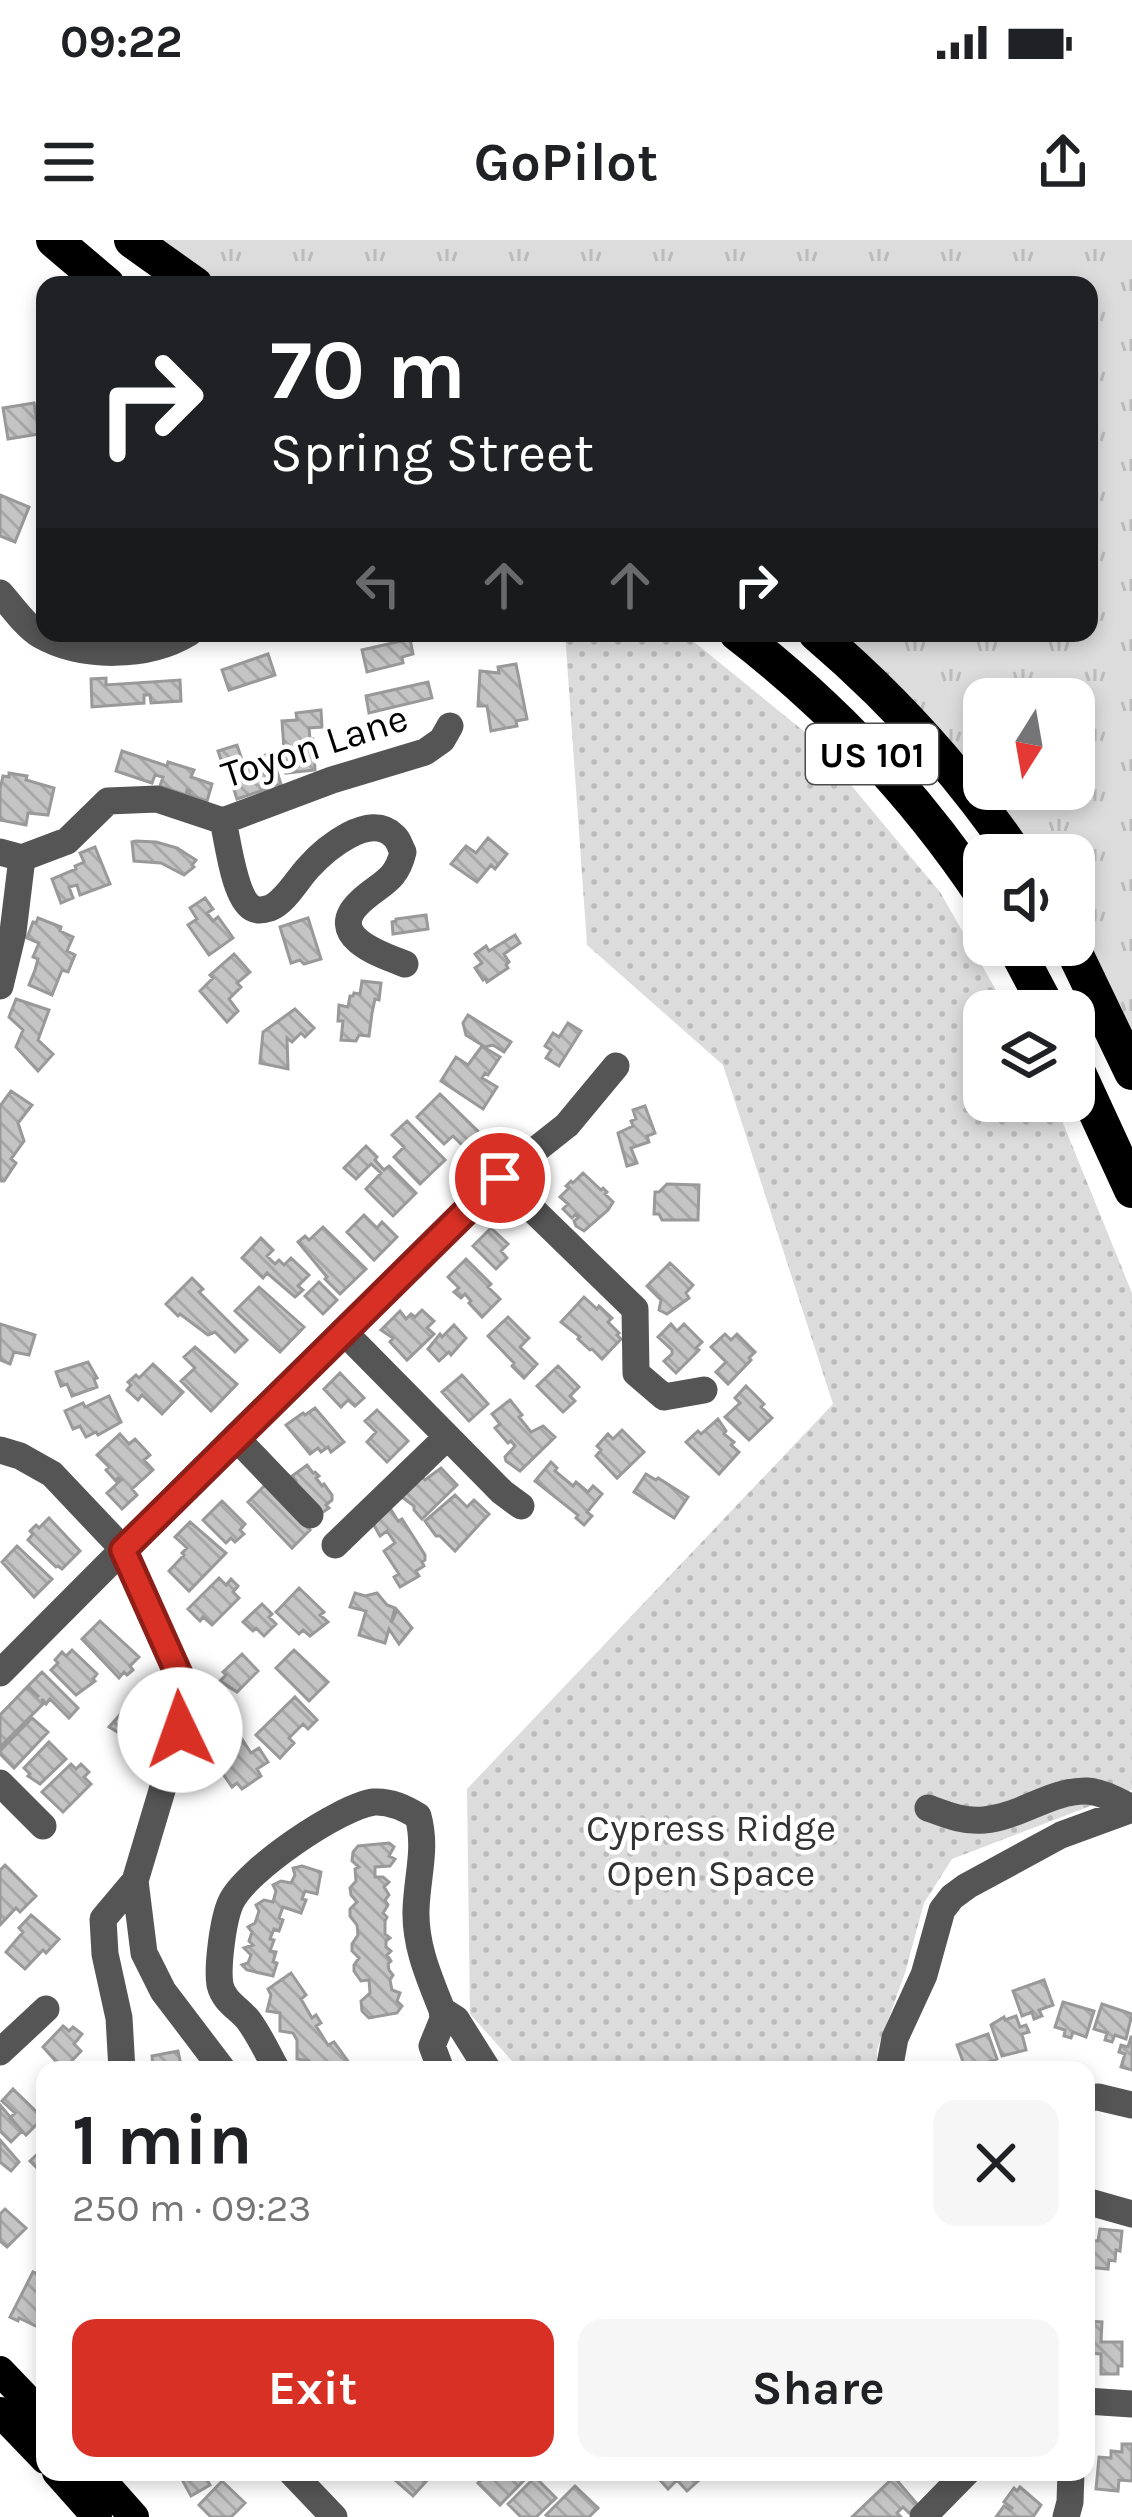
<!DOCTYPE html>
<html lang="en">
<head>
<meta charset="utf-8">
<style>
	:root { --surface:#fff; --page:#f6f6f6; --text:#202124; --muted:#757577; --accent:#d93025 }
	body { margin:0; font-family:Karla,sans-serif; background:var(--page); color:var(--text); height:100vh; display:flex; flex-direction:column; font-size:45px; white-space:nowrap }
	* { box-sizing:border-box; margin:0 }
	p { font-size:39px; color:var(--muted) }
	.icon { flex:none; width:66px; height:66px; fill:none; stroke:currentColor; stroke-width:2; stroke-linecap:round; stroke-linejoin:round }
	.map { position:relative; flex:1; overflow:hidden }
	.drawer { position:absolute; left:36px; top:1821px; width:1059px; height:420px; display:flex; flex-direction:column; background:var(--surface); border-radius:24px; box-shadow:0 6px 18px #0003 }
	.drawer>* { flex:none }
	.top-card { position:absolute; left:36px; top:36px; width:1062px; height:366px; border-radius:24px; box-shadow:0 6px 18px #0003; background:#202124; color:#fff; overflow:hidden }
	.needle { width:78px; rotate:191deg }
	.fabs { position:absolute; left:963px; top:438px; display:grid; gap:24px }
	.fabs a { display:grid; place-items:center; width:132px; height:132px; border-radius:24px; background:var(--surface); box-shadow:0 6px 18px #0003; font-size:60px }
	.pin { position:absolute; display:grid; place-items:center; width:102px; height:102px; color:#fff; margin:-51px; border:6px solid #fff; border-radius:50%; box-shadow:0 3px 12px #0007 }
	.me { position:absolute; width:132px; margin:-66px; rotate:357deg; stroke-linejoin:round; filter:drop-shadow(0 0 9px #0008) }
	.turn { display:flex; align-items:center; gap:42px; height:252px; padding:0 36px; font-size:54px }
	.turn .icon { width:156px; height:156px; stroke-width:2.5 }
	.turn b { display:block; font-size:84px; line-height:102px }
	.lanes { display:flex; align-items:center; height:114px; padding:0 36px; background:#0003; justify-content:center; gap:60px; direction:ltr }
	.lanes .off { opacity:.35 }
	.round { display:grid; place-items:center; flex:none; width:126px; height:126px; border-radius:24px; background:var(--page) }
	.headline { display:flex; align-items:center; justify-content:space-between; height:204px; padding:0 36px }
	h1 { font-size:72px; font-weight:700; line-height:90px }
	.primary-button { display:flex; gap:24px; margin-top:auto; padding:24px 36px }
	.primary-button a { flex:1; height:138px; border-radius:24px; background:var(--accent); color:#fff; font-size:48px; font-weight:700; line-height:138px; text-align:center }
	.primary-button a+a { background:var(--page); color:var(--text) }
	.status { display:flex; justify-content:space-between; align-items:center; height:84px; padding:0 60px; background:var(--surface); direction:ltr }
	.status svg { height:33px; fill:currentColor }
	header { display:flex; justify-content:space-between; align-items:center; height:156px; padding:0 36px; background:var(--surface); font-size:54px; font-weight:700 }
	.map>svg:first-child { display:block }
</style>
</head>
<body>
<div class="status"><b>09:22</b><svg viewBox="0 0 49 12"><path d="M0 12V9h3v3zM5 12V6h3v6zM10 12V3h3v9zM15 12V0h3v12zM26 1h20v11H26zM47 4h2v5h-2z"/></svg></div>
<header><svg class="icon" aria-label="menu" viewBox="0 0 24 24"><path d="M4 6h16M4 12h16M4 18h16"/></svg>GoPilot<svg class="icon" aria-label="share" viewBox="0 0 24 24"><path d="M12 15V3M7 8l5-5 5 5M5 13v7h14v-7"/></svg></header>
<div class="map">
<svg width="1132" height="2277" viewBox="0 0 1132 2277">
	<defs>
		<pattern id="grass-tufts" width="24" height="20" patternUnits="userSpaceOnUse" patternTransform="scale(3)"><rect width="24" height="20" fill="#dcdcdc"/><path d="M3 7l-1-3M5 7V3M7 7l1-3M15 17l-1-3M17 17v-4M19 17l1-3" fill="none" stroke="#bbb"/></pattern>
		<pattern id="park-dots" width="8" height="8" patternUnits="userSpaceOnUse" patternTransform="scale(3)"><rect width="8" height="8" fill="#dcdcdc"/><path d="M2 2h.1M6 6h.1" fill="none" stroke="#bbb" stroke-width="1.8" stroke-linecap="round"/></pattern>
		<pattern id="building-back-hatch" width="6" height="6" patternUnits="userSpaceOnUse" patternTransform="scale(3)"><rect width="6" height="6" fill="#c4c4c4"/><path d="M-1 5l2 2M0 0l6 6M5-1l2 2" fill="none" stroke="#a7a7a7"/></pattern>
	</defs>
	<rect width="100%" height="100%" fill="#fff"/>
	<!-- grass -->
	<path fill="url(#grass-tufts)" fill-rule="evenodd" d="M132,0H1132V832L1074,705V615H1016L816,393H1089V45H195ZM984,459H1074V549H984Z"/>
	<!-- park -->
	<path fill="url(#park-dots)" d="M565,393H683L811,497L940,652L1008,771H984V861H1054L1132,1053V1550L952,1619L924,1663L905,1733L877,1810V1830H520L470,1774L467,1549L833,1164L723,825L587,705Z"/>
	<!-- building -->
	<path fill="url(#building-back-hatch)" stroke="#999" stroke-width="3" d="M34,163L39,194L8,199L3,168Z
		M0,255L29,267L15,302L0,296Z
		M410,399L413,414L402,417L403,423L367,432L362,410Z
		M268,414L275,435L229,450L222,430Z
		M516,424L527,479L516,481L517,486L491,491L487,466H478L480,431L499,433L498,427Z
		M106,438V445L180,440L181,461L151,463L150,455H144V463L92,467L91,439Z
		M428,442L432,458L369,473L366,456Z
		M321,470L322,487L309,488L310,499H313L315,530L286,533L282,509H284L282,481L297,480L296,473Z
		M237,505L243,523L271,513L281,544L237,559L225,522L222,523L218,511Z
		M122,511L167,526L168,522L194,530L191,537L212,544L207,561L189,555L190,551L187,550L186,555L160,546L163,537L155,535L152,543L116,531Z
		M9,533L27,536L26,540L54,548L48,575L28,573L26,585L0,580V549L3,536L9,537Z
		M488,598L507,614L495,629L491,625L477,642L451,624L466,606L476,613Z
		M136,601L156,602L177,608L196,620L192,625L194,627L184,635L161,623L134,621L132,602Z
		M95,607L110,644L80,655L77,645L69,647L73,658L61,663L52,639L76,629L75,626L84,622L80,613Z
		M205,658L213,669L207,673L213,681L218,677L233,698L209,715L188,685L197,679L190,668Z
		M426,675L428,689L393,694L392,682L396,681V679Z
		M38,678L61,687L60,691L73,697L67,711L75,715L68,732L62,730L52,755L29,745L35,730L38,719L33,717L39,703L27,698L33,682L36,683Z
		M308,678L321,719L304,724L300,720L291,723L280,687Z
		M515,695L520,703L504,714L509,722L506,725L508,728L487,742L485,738L483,740L475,728L482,723L475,714L486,706L489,711Z
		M234,714L250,732L237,743L241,747L229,759L238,771L227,782L200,751L213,738L210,735Z
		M362,741L381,743L379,760L375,759L372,773L369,796L359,795L356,801L341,800L343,781H338L339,765L348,767L350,756H353L354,753L360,754Z
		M16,759L49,770L38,800L53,814L38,831L16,807L23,790L9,777Z
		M295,769L314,788L305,797L301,793L292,802L287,798L288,829L260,823L263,792Z
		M468,775L511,802L504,812L493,805L485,807L466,795L463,783Z
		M568,783L581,791L559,826L546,818L551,810L545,806L553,793L559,797Z
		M482,806L500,817L488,835L485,833L482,838L497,847L483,869L441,841L456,817L468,825Z
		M11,851L32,865L18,883L24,901L11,919L16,923L4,941H0V866Z
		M440,854L483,896L468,911L453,896L444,904L417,877Z
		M645,866L655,893L647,896L649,902L631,908L637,923L627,926L618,893L633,886L631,881L636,879L633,870Z
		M407,881L445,920L420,944L394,917L404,907L392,895Z
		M366,906L377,917L375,920L384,930L389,926L416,953L393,976L366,949L381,933L371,924L356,939L344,928Z
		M583,933L601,950L603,948L607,952L605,954L613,962L608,970L584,991L576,986L574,981L579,977L576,974L572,978L563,969L568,964L560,957L569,948L566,946L571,941L573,943Z
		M667,944L699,945L698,980H662L659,974H654L655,952H659Z
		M364,975L377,988L382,982L397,997L374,1020L347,992Z
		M323,987L366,1029L340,1054L325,1039L327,1037L298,1002L305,996L309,1000Z
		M491,988L508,1004L501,1011L507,1018L496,1029L473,1006Z
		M261,998L273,1010L267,1016L275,1024L279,1020L284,1025L291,1018L309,1035L298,1046L303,1050L295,1057L267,1033L263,1038L242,1018Z
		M466,1019L491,1044L488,1047L500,1059L482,1077L469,1063L471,1061L465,1054L461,1058L454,1052L459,1048L448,1037Z
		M670,1023L693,1045L686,1053L689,1058L667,1074L659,1070L661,1060L647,1046Z
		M192,1038L203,1049L199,1052L247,1100L235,1112L215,1092L208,1095L180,1074L178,1076L166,1064Z
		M319,1042L337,1060L323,1074L305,1056Z
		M259,1047L304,1087L280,1112L235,1071Z
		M584,1057L597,1069L599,1066L612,1078L608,1082L619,1093L617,1095L621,1099L602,1119L592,1109L590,1110L578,1099L580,1097L561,1082Z
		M422,1070L434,1081L427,1088L434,1094L407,1120L390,1102L393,1098L381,1090L400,1071L406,1079L411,1074L415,1077Z
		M508,1077L529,1098L520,1107L537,1124L524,1138L512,1126L514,1123L488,1096Z
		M0,1084L35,1095L29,1115L14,1112L10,1124L0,1120Z
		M671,1084L677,1091L684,1084L702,1102L696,1108L699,1110L676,1133L664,1121L672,1114V1110L658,1097Z
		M454,1085L466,1098L451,1115L449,1112L439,1121L428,1109L440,1094L442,1097Z
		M725,1094L731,1100L737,1094L755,1112L749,1118L751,1120L728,1144L716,1132L726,1122L711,1107Z
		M195,1107L237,1144L211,1171L181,1141L195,1128L184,1117Z
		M88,1122L97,1138L94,1139L97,1147L72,1156L67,1144L61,1146L56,1132Z
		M153,1124L183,1152L162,1174L142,1155L138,1160L127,1150L131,1145L128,1142L136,1135L139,1138Z
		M558,1126L579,1147L570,1156L575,1161L563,1172L537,1146Z
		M340,1133L364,1158L355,1166L348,1160L341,1167L324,1149Z
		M462,1135L488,1164L469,1181L442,1152Z
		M746,1146L764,1164L761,1167L772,1178L749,1200L725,1177L740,1163L735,1158Z
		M109,1156L121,1182L98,1195L96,1192L86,1197L80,1186L73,1189L65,1171L83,1163L85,1167Z
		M510,1160L522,1175L519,1177L531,1192L543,1186L555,1197L520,1231L506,1221L505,1217L515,1206L511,1201L508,1203L495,1188L500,1184L492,1174Z
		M315,1168L344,1202L331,1212L328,1207L321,1212L318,1208L310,1214L286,1185L303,1173L305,1175Z
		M377,1170L408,1201L387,1222L367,1202L376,1192L365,1181Z
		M718,1179L726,1191L724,1194L734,1202L731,1205L739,1212L719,1234L686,1202L698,1191L701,1194Z
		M622,1190L644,1212L617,1238L596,1216L601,1210L597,1206L608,1194L613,1199Z
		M120,1194L129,1204L135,1199L150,1215L144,1220L153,1230L132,1249L137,1255L122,1269L107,1253L121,1240L118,1238L116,1241L106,1230L109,1227L97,1215Z
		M551,1222L557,1228L555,1231L573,1246L576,1242L588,1252L593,1246L602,1254L587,1272L592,1276L584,1285L576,1278L578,1275L535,1241Z
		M307,1225L313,1233L315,1232L319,1236L316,1238L322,1246L324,1244L332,1255V1260L326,1265L329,1268L320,1274L293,1244L296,1241L292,1236Z
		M441,1228L457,1245L422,1279L414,1270V1266L398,1254L419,1234L425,1240Z
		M646,1234L656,1240L658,1238L688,1257L674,1278L634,1252Z
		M265,1245L310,1290L292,1308L248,1262Z
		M455,1255L467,1267L474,1260L489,1274L455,1311L440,1296H436L425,1281Z
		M222,1261L245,1284L240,1290L244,1294L235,1302L231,1298L226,1303L203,1280Z
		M390,1268L398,1281L402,1279L425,1315V1320L422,1322L424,1326L416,1331L419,1336L400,1347L394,1337L399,1334L384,1311L395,1303L387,1291L380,1296L371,1280Z
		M49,1278L80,1311L62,1329L58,1326L56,1327L28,1300L33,1294L30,1291L36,1285L39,1288Z
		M190,1282L226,1313L189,1351L169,1331L184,1315L182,1313L187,1308L175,1297Z
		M17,1306L52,1339L34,1357L2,1322Z
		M219,1338L226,1345L231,1339L238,1346L233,1352L239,1358L212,1385L203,1377L200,1381L188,1369Z
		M299,1348L324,1372L320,1375L328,1382L310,1396L303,1390L299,1394L276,1372Z
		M355,1353L365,1356L377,1353L387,1365L395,1368L391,1383L397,1370L412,1388L399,1404L389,1389L385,1403L359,1395L366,1371L350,1367Z
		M262,1364L272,1374L269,1377L276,1384L264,1396L256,1388L253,1391L243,1382Z
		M100,1381L139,1417L130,1426L133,1430L127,1435L124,1432L119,1438L82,1399Z
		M72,1410L97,1434L93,1439L95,1441L76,1455L51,1430L58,1423L55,1420L62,1412L66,1416Z
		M294,1410L328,1442L309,1461L276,1428Z
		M242,1414L258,1431L237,1452L220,1441L226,1435L223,1432Z
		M42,1432L78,1468L69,1478L50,1459L46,1464L42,1459L43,1464L0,1507V1475L27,1447L39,1457L28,1446Z
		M295,1457L317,1480L308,1489L303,1484L289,1498L294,1503L280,1518L256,1495Z
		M127,1467L147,1483L142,1491L138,1488L134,1493L138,1496L134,1502L109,1487Z
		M32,1478L48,1492L14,1528L0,1514V1511Z
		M240,1496L251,1513L259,1508L268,1522L257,1529L261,1536L242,1549L237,1543L232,1547L221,1531L227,1527L226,1520L235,1514L229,1504Z
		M49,1502L66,1519L40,1544L28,1536L30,1534L24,1528Z
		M71,1524L76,1529L81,1524L89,1532L84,1537L91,1544L63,1572L42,1552Z
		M389,1603L394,1607L389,1616L395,1619L390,1626L375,1627V1637H383L389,1642L384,1647L389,1655L385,1660L388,1665L383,1673L387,1677L385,1681V1694L390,1698L386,1701V1707L391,1711L387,1715L391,1721L388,1724L389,1730L393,1735L390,1740L392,1750L400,1753L397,1761L402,1766L397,1773L369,1778L362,1771L361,1761L370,1753L369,1740L361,1741L354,1731V1725L359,1718L352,1711V1704L358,1695L357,1685L350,1676V1669L357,1662L351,1655L350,1648L356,1641L355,1629L359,1627L352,1621L353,1612L358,1606Z
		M5,1625L36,1656L20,1672L16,1668L0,1685V1630Z
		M302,1626L321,1632L317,1654L305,1651L302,1659L306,1660L301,1673L283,1667L279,1678L283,1680L279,1691L274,1689L270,1699L274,1700L270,1711L276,1712L273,1722L277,1723L273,1736L247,1730L242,1725L248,1723L251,1715L244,1708L253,1705L249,1701L252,1692L248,1687L255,1683L259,1671L256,1665L264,1660L273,1662L276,1651L273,1645L281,1641L291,1643L295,1635L293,1628Z
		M31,1675L59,1699L46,1713L43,1710L25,1729L6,1712L23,1692L19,1688Z
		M291,1733L306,1755L301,1759L312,1778L316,1775L321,1783L316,1786L328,1805L334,1802L350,1824L342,1830H308L309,1821L297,1819V1800L293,1793L280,1791V1773L267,1771L271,1755L268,1749Z
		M1044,1740L1053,1765L1039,1770L1042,1776L1034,1779L1032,1772L1022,1776L1013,1751Z
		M1063,1762L1094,1771L1086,1797L1073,1792L1071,1798L1064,1796L1065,1790L1055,1787Z
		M1102,1764L1132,1774L1126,1799L1115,1795L1112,1802L1105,1800L1107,1793L1094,1789Z
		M1016,1776L1020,1787L1026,1785L1029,1792L1022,1794L1026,1810L1002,1816L991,1785L1004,1777L1005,1780Z
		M63,1786L69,1791L73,1787L82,1794L74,1804L81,1811L65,1828L61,1827L43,1807Z
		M988,1794L997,1819L984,1824L986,1830H978L977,1826L966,1830L957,1805Z
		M1131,1797H1132V1830L1121,1827L1125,1814L1119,1812L1121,1805L1128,1807Z
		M178,1811L182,1830H145L153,1826L152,1816Z
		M13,1849L43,1878L26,1895L10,1878L15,1873L2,1861Z
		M0,1865L22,1891L11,1902L0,1891Z
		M0,1900L19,1922L11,1931L0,1922Z
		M45,1907V1932L43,1934L30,1921Z
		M5,1969L26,1988L7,2007L0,2001V1974Z
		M1100,1989L1122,1991L1120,2011L1116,2010L1115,2021L1109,2020L1108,2029L1086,2027V2000L1098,2001Z
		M42,2026L45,2028V2078L40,2088L19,2078L18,2081L10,2077L33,2032L38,2034Z
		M1086,2081L1102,2082L1101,2102H1122V2126H1118V2134H1101V2114L1086,2113Z
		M1122,2204H1132V2241L1119,2240L1118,2251L1096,2249L1099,2217L1111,2218V2211L1122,2212Z
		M183,2232H209L204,2235L210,2245L191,2256L179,2234Z
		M386,2232H427L431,2236L413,2256Z
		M489,2232H532L500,2265L478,2243Z
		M653,2232H708L687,2251L677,2240L668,2249Z
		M535,2237L556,2258L536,2277H521L508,2264Z
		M894,2237L918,2265L909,2273L903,2267L897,2273L901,2277H852Z
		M222,2241L245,2263L231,2277H211L199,2265Z
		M575,2246L598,2268L589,2277H549L546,2275Z
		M1020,2247L1041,2265L1033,2277H996L1004,2266L1010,2270L1012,2268L1004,2262L1014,2248L1017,2251Z"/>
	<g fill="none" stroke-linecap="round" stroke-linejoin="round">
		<!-- minor -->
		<path stroke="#555" stroke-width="27" d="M0,353C12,366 25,386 40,395C82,419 148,418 189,393
			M223,581C228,601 234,657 252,668C257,671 264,670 270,668C285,662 297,640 308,628C325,609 370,571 394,596C399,600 400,607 403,612C396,642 380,643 360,662C324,696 381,715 405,724
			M0,612L22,618L67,601L108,561L157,559L223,581L332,540L425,512L442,500L450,486
			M0,746L13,692L22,618
			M500,938L635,1069L636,1133L664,1157L704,1150
			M343,1091L502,1252L521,1266
			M235,1197L310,1275
			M0,1210L20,1216L52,1234L123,1309L179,1435L180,1490L135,1641L103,1679L105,1714L119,1778L122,1830
			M335,1305L447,1197
			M0,1433L235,1197L500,938L567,885L616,826
			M0,1543L43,1586
			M928,1568C947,1575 964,1582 984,1580C1020,1577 1051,1550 1087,1551C1103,1552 1118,1561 1132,1568
			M135,1641L144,1713L163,1751L223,1830
			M0,1812L46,1769
			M277,1830C268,1814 260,1796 249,1781C240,1769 224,1762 220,1745C217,1727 223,1679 231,1662C245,1631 340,1566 374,1562C391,1561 405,1568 418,1576C427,1609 417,1636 416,1670C415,1706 429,1737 442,1770
			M441,1830L432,1806L443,1779L442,1770L456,1779L488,1830
			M889,1830L895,1798L924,1735L942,1670L952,1657L967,1646L1061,1595L1132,1569
			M1086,1858L1098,1857L1132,1865
			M1086,1961L1132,1974
			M1086,2161L1132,2164
			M291,2232L334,2277
			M923,2277L967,2232
			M1066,2277L1070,2262L1071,2232"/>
		<!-- major -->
		<path stroke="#000" stroke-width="30" d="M0,2131L45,2178
			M0,2172L45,2219
			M57,2232L97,2277
			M94,2232L134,2277"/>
		<!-- highway -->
		<path stroke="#000" stroke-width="36" d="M54,0L107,45
			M132,0L195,45
			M737,393C834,468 916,555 984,657
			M816,393C892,458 960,532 1016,615
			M1014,705L1049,771
			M1071,705L1132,832
			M1074,824L1132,950"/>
	</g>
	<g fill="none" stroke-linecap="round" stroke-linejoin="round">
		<!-- route casing -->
		<g stroke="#8d1f18" stroke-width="30">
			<path id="route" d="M180,1490L179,1435L123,1310L500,938"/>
		</g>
		<!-- route -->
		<use href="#route" stroke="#d93025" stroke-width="21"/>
	</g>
	<g text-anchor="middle" stroke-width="9" stroke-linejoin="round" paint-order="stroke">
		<!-- shield labels -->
		<rect fill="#fff" stroke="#4c4c4c" stroke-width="3" x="806" y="484" width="132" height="60" rx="9"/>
		<g font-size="36" font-weight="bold" fill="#000">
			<text x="872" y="527">US 101</text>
		</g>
		<!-- street labels -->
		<g font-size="39" fill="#000" stroke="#fff">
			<text transform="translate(314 505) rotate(-18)" y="14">Toyon Lane</text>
		</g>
		<!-- park labels -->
		<g font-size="39" fill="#333" stroke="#fff">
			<text x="711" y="1601">Cypress Ridge<tspan x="711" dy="45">Open Space</tspan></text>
		</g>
	</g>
</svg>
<div class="fabs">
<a><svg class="needle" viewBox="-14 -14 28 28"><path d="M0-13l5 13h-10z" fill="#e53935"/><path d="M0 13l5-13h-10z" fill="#757577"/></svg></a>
<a><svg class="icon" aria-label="sound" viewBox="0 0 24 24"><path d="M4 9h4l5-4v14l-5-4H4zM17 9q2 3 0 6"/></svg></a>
<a><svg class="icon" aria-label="layers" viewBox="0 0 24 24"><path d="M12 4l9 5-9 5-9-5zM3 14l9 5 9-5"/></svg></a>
</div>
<div class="pin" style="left:500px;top:938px;background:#d93025"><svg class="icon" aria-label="arrive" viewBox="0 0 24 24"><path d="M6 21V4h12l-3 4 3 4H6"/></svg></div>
<svg class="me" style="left:180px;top:1490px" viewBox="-20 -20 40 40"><circle r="19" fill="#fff"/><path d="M0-13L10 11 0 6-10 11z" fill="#d93025"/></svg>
<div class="top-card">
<div class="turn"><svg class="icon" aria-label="right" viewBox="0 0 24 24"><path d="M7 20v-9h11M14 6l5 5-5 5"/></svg><div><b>70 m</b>Spring Street</div></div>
<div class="lanes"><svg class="icon off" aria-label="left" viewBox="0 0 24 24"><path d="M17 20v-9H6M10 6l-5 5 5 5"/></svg><svg class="icon off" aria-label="ahead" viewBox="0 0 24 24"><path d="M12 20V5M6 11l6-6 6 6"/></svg><svg class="icon off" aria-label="ahead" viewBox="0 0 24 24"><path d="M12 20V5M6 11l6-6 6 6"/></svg><svg class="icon" aria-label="right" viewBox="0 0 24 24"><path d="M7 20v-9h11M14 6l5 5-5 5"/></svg></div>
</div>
<section class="drawer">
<div class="headline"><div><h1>1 min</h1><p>250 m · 09:23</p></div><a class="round"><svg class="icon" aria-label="close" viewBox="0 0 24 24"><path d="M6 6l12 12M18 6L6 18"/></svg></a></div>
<div class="primary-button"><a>Exit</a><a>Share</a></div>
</section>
</div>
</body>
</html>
